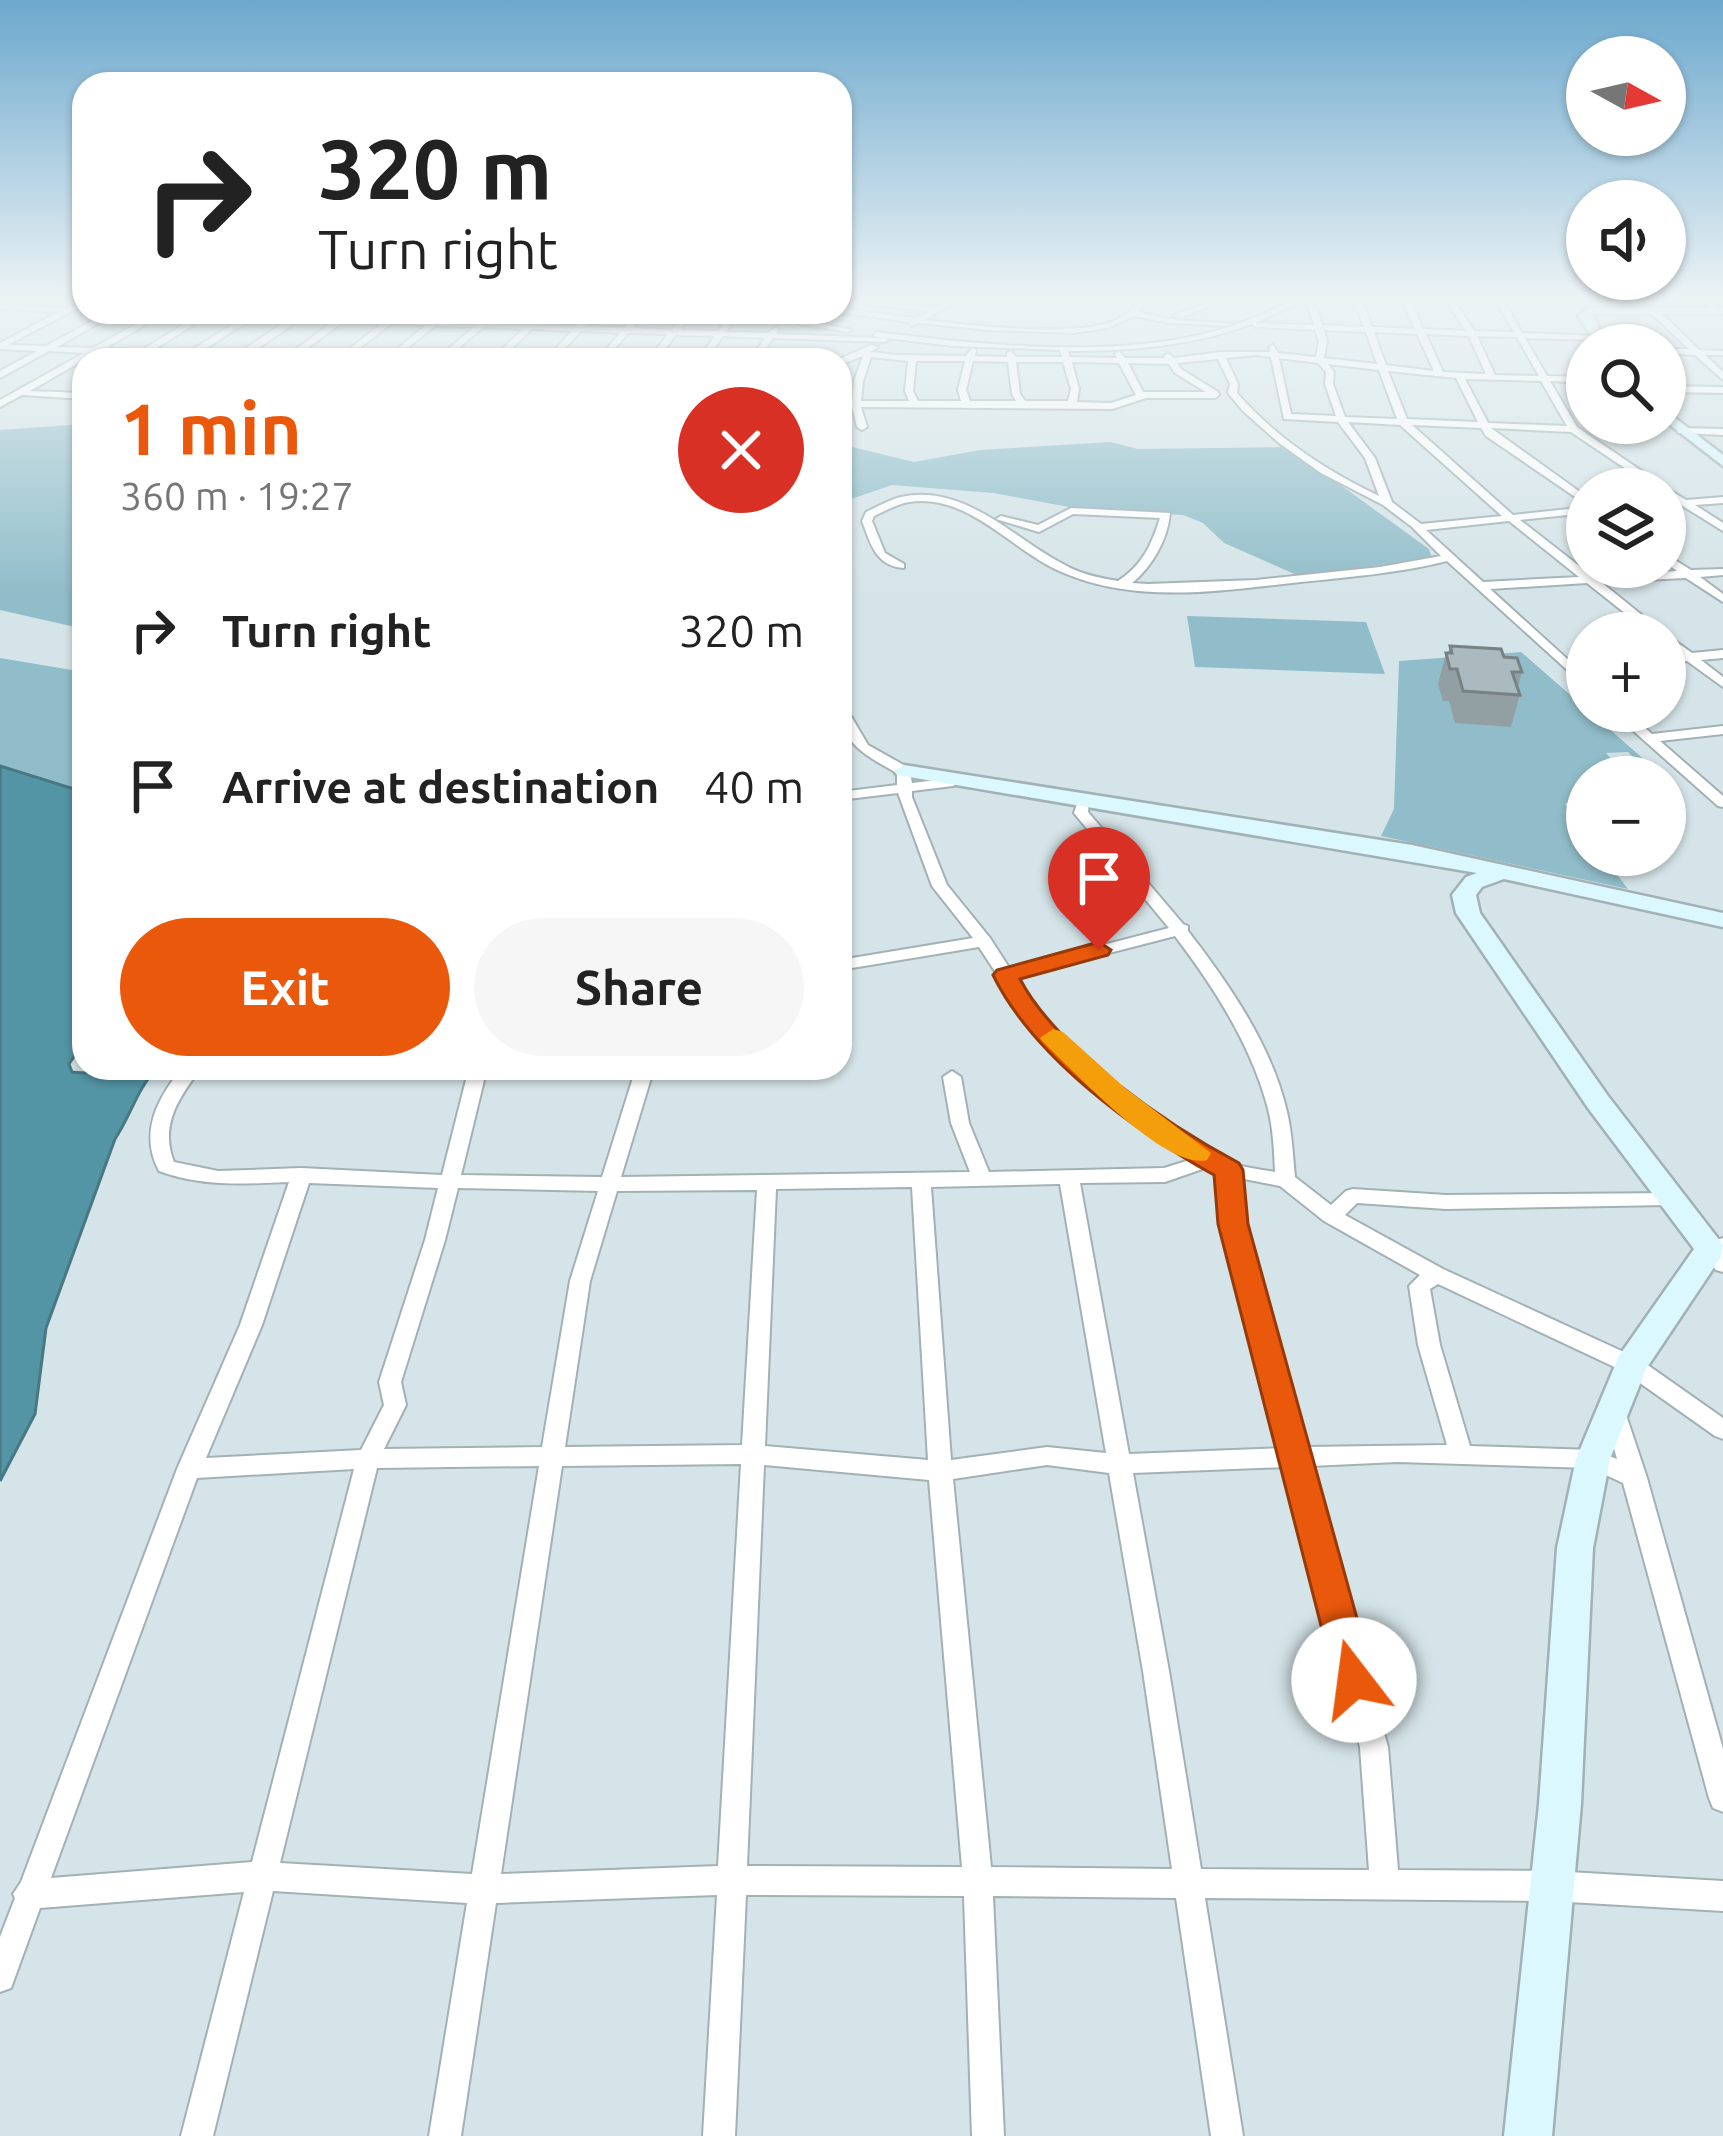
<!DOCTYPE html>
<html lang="en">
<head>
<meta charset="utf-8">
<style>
	:root { --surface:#fff; --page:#f6f6f6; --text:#222; --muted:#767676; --accent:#ea580c }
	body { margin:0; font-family:Ubuntu,sans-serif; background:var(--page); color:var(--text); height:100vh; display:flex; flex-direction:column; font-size:45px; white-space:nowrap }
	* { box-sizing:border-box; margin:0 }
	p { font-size:39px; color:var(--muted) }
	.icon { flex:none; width:66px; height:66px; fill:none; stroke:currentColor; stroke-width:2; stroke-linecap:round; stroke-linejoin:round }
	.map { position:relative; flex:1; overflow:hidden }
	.details { position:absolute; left:72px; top:348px; width:780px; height:732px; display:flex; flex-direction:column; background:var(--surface); border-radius:36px; box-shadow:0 3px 9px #0004 }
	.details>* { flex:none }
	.guide { position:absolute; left:72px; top:72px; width:780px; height:252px; border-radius:36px; box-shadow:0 3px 9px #0004; background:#fff; color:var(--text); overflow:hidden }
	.needle { width:78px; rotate:98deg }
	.tools { position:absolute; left:1566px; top:36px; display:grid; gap:24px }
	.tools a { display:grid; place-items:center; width:120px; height:120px; border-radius:50%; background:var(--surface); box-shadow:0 3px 9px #0004; font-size:60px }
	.pin { position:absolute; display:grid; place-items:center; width:102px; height:102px; color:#fff; margin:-123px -51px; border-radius:50% 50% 50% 0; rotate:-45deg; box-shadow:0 0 12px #0007 }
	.pin .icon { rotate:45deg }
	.me { position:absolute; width:132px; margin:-66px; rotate:345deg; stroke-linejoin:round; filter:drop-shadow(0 0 9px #0008) }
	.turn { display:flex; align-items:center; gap:42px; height:252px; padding:0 48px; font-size:54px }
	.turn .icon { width:156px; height:156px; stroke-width:2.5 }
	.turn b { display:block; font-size:84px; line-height:102px }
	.round { display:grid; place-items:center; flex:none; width:126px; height:126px; border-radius:63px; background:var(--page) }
	.overview { display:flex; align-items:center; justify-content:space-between; height:204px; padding:0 48px }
	h1 { font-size:72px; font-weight:700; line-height:90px; color:var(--accent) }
	.action { display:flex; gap:24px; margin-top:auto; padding:24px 48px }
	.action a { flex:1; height:138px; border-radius:72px; background:var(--accent); color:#fff; font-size:48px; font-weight:700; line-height:138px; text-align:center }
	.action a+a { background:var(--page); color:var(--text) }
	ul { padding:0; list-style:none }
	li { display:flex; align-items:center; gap:36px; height:156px; padding:0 48px }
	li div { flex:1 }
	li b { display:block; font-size:45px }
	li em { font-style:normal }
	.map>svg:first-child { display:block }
</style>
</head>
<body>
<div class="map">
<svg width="1723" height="2136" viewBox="0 0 1723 2136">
	<rect width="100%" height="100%" fill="#d5e4e8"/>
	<!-- green -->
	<path fill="#90bdc9" d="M84,424V629L0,610V430Z
		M1110,442L1138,449L1288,447L1429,549L1432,558L1299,576L1224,543L1203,523L1183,515L1086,510L993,493L892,485L840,503V444L914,462L980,450Z
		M1187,616L1366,622L1385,674L1195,667Z
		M1521,652L1655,769L1645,770L1628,752L1606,753L1623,772L1613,777H1587V791L1565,804L1587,834V855H1602L1628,889L1381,836L1394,809L1399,661Z
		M0,658L84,672V792L0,766Z"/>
	<!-- water -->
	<path fill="#5395a4" stroke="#487883" stroke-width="3" d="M0,766L84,792V820L77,828L84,838V1042L69,1064L72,1072C100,1076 129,1068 157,1068C137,1089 131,1115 115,1139L46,1328L35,1414L0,1481Z"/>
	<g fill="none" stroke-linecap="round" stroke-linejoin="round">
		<!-- street casing -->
		<g stroke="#a2b1b5" stroke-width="4">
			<path id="street" d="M954,297H963L925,320C972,325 1083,340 1122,317C1130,313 1136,304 1141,297H1149L1138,312L1169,319L1232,324L1228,326L1169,323L1134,316L1108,328L1073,333L988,330L919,323L912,326L909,322L837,312H840V309L916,318L929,311L863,304L867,302L936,307Z
				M1183,297H1193L1175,304V300Z
				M1220,297H1231L1180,318L1173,316Z
				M1300,297H1313L1322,325L1364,327L1353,297H1361L1372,327L1415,329L1401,297H1409L1423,329L1466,331L1446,300L1430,297L1580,299L1577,303L1504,301L1522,333L1599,336L1596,340L1525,338L1547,376L1587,377V383L1550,381L1577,427L1668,489L1686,500L1723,497V503L1695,505L1723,523V531L1665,495V489H1656L1571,432L1491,428L1587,497V505L1486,436L1481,428L1412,425L1513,515L1587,507V513L1520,520L1592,576L1677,571L1665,562V554L1691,570L1723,569V575L1700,577L1723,594V602L1686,578L1601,582L1664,633H1650L1587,583L1490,589L1587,677V688L1447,561C1399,573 1350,577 1301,582C1224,590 1138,605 1064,573C1012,552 970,493 909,502C897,504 885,511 874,516L872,521L885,553L904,564V568C876,566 871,545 862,521L866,512C877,507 889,500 901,497C964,483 1013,538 1063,564C1080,574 1099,578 1118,581C1142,566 1152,544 1160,518L1073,514L1039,532L996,519L1001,516L1038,525L1071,508L1170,513C1168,538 1153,566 1132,583L1148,584L1256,580L1380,567L1441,556L1412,527L1383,505L1321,473L1279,443L1243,411L1228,393L1230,384L1218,359L1177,363L1181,369L1218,392L1219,395L1215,398H1146L1112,409L861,407L867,427L862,430L857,427L852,407H840V401H852L854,381L863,356L840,365L837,360L871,345L878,347L870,352L896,355L966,356L972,348L976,350L975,356L1007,357V353L1011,351L1016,357H1062L1060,350L954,346L886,338L889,340L885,342L773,338L758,360H750L765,338L723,336L706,360H698L715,336L676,335L656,360H648L668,334L628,333L605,360H597L620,333L581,331L554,360H545L572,331L532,329L500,360H491L523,329L483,327L445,360H436L474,327L435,326L393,360H384L426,325L391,324L344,360H335L381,324L343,322L296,357L318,360L96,353L30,391L84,393V399L22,395L0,407V400L84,353L49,351L0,378V371L37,351L0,349V343L59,312L0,309V305L67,308L84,300V305L8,345L46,346L108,312H118L57,347L93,348L152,315L129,312L253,313L339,317L345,315L348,318L387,319L392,317L396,319H436L479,322L491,312H500L488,323L528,324L541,312H550L537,325L576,326L590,312H598L585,326L624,328L638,312H646L632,328L672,330L686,312H694L680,330L718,331L732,312H740L726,332L768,333L775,327L779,329L776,334L884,338L873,336L876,332C979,345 1114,359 1215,331C1244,323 1273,310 1300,297ZM1306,300L1314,325L1255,323ZM1454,300L1496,301L1514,332L1474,331ZM162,315L196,317L142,350L104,349ZM206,317L242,318L189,352L152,351ZM252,319L288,320L237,354L199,353ZM298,321L333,322L286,356L248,355ZM1252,324L1255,327L1315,330L1319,341L1316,357L1278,353L1273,345L1269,347L1270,352H1220L1174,358L1168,353L1164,356L1165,358H1125L1119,351L1115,354L1117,358L1070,357L1068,351C1131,351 1193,346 1252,324ZM1324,330L1366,332L1377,364L1324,358L1327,341ZM1374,332L1417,334L1434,371L1386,365ZM1426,334L1469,336L1486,374L1443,372ZM1477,336L1517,337L1539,376L1495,375ZM1256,355L1271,357L1284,419L1338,422L1365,458L1379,496C1326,471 1275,437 1237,393L1238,384L1226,358ZM871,357L908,361L905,391L909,401H861L863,381ZM1279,358L1318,363L1326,372L1325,384L1336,416L1291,414ZM916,361H965L958,390L961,401H918L913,391ZM973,361L1008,362L1012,394L1016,401H970L966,390ZM1016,362H1063L1071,389L1068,401H1025L1020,394ZM1072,362L1119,363L1136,395L1111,403L1077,402L1079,389ZM1128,363L1169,364L1175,373L1206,392H1143ZM1328,364L1379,370L1397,419L1345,417L1333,384L1334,372ZM1388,371L1456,378L1478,422L1407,419ZM1465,379L1541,381L1567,426L1488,423ZM1348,422L1400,425L1502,516L1421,524L1392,502L1375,458ZM1509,521L1579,577L1483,582L1426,530Z
				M1700,297H1708L1721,313H1715Z
				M1649,307H1655L1699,350L1723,351V355H1705L1723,372V380L1695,355L1665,353V349H1689L1649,311Z
				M776,312H786L804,320L852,330L848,332L799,324Z
				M1665,386L1723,387V393L1665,392Z
				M1682,428L1723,429V435L1679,433L1677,431Z
				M1665,634L1692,653L1723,650V658L1701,660L1723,677V687L1687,661L1665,663V655L1678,654L1665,644Z
				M840,705L845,706L868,745L909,768L912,783L953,778L960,782L953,786L912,791V797L947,885L990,938L1010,969L1169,928L1074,813L1079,798H1089L1088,812L1183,924L1188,926V931C1229,984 1272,1046 1287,1112C1292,1133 1293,1156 1295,1177L1331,1205L1346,1191L1353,1189L1446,1195L1676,1193L1679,1198L1676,1203L1669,1205L1446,1209L1357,1203L1345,1215L1443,1269L1639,1359L1723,1418V1439L1715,1436L1623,1371L1438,1284L1430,1289L1440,1345L1470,1446L1593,1450L1617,1459L1604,1412L1607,1406L1615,1403L1623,1406L1647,1478L1723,1749V1812L1713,1808L1709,1798L1623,1483L1591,1468L1398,1462L1310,1466L1388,1747L1398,1870L1552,1871L1723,1881V1911L1552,1901L1205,1898L1243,2136H1211L1176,1898L993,1896L1004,2136H972L964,1896L746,1895L735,2136H703L717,1895L496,1903L461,2136H429L467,1903L273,1891L213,2136H181L244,1892L40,1908L11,1988L0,1992V1937L15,1898L13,1894L21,1882L177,1469L240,1325L289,1182C244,1184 203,1187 159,1171C139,1133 157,1099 182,1068H201C180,1096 159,1125 174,1162L218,1171L301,1168L442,1175L469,1068H487L461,1175L602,1177L636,1068H654L621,1177L970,1172L951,1123L943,1077L952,1071L961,1077L969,1123L989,1172L1164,1168L1193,1159L1163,1143L1109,1099L1026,1019L979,947L840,970V960L973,938L932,886L898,793L840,800V792L897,785V773C867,756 840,744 840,705ZM1175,936C1213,986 1250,1043 1267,1105C1273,1126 1274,1149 1275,1172C1260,1169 1243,1168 1229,1162C1153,1129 1061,1046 1016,977ZM1208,1167L1220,1173L1223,1224L1282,1448L1129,1454L1080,1183L1165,1182ZM1239,1178L1280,1186L1324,1221L1420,1275L1409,1286L1418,1345L1447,1445L1305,1447L1243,1224ZM309,1183L438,1188L425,1240L379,1382L384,1405L361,1450L206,1458L262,1325ZM1058,1184H1060L1106,1453L1047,1447L951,1460L931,1187ZM912,1187L928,1460L765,1446L776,1189ZM458,1188L598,1191L570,1281L542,1447L384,1449L406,1405L401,1382L445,1240ZM757,1190L742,1445L565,1447L590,1281L617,1191ZM741,1464L718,1866L501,1874L562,1466ZM764,1465L929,1480L962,1867L747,1866ZM1047,1465L1109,1473L1143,1671L1172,1869L991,1867L953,1479ZM539,1466L472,1874L280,1863L377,1468ZM1287,1467L1360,1747L1369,1870L1201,1869L1169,1671L1133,1473ZM354,1469L252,1862L51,1878L197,1478Z
				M1611,711H1626L1652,734L1723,726V734L1660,741L1723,796V807L1718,806Z
				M1723,1238V1272L1716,1270L1700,1249L1703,1244Z"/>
		</g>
		<!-- secondary casing -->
		<g stroke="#a2b1b5" stroke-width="5">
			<path id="secondary" d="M1723,308V314H1591L1609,345H1597L1578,316L1588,308Z
				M1665,410L1723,455V466L1665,421Z
				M904,765L1412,845L1723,913V927L1504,879L1482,887L1476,895L1480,913L1608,1096L1723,1245L1721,1257L1646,1369L1610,1459L1593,1548L1581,1804L1552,2136H1504L1539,1804L1557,1548L1576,1459L1619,1356L1694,1249L1588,1108L1456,913L1452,895L1466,877L1477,873L897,775L894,771Z"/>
		</g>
		<!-- street -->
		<use href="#street" fill="#fff" fill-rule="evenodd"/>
		<!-- secondary -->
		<use href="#secondary" fill="#dbf8fe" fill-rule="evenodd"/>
	</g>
	<!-- wall -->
	<path fill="#93a0a3" d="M1450,646L1504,657L1522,672L1518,687L1520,695L1511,727L1455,723L1449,701H1443L1438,684L1446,653H1448Z"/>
	<!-- building -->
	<path fill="#abbabe" stroke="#788285" stroke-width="3" d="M1450,646L1501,649L1504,657L1517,658L1522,672H1512L1520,695L1463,691L1457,669H1450L1446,653H1452Z"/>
	<!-- sky -->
	<linearGradient id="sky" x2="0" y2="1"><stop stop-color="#6ca8cd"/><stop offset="0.5" stop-color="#ecf3f5"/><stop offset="1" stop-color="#ecf3f5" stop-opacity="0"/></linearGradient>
	<rect width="1723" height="596" fill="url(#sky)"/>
	<!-- route -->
	<path fill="#ea580c" stroke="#983908" stroke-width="3" d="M1099,942L1111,950L1108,955L1020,979C1057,1050 1169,1126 1239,1163L1243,1170L1248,1224L1374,1680L1369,1693L1354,1698L1340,1693L1335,1680L1218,1224L1214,1175C1136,1132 1033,1057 993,975L997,970Z"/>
	<!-- slow -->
	<path fill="#f59e0b" d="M1053,1029L1063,1032L1125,1088L1211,1153L1207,1160C1166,1171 1074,1071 1044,1043L1040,1038Z"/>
</svg>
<div class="tools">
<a><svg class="needle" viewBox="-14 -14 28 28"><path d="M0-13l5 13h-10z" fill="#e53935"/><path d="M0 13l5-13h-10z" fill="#767676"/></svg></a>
<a><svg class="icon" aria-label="sound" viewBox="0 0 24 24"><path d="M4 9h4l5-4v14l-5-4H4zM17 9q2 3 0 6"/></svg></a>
<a><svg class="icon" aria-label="search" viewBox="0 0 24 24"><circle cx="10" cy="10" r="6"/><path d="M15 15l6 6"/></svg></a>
<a><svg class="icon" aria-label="layers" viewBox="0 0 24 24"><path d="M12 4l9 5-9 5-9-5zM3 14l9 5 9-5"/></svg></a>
<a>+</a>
<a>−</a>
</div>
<div class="pin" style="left:1099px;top:950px;background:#d93025"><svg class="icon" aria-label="arrive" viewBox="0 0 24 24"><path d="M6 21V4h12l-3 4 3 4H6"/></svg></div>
<svg class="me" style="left:1354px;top:1680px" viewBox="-20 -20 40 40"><circle r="19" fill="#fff"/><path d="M0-13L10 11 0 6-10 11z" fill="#ea580c"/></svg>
<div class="guide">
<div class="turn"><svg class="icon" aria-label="right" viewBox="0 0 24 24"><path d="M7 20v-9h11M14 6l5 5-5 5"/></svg><div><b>320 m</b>Turn right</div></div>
</div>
<section class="details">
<div class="overview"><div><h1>1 min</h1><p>360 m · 19:27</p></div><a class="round" style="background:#d93025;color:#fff"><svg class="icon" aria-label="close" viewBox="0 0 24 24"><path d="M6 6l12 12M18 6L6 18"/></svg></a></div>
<ul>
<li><svg class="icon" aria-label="right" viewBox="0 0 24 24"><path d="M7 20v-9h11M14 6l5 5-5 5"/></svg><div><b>Turn right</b></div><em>320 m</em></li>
<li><svg class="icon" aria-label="arrive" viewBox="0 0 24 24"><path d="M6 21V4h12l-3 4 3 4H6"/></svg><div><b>Arrive at destination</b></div><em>40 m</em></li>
</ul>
<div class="action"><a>Exit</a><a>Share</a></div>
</section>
</div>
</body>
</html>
